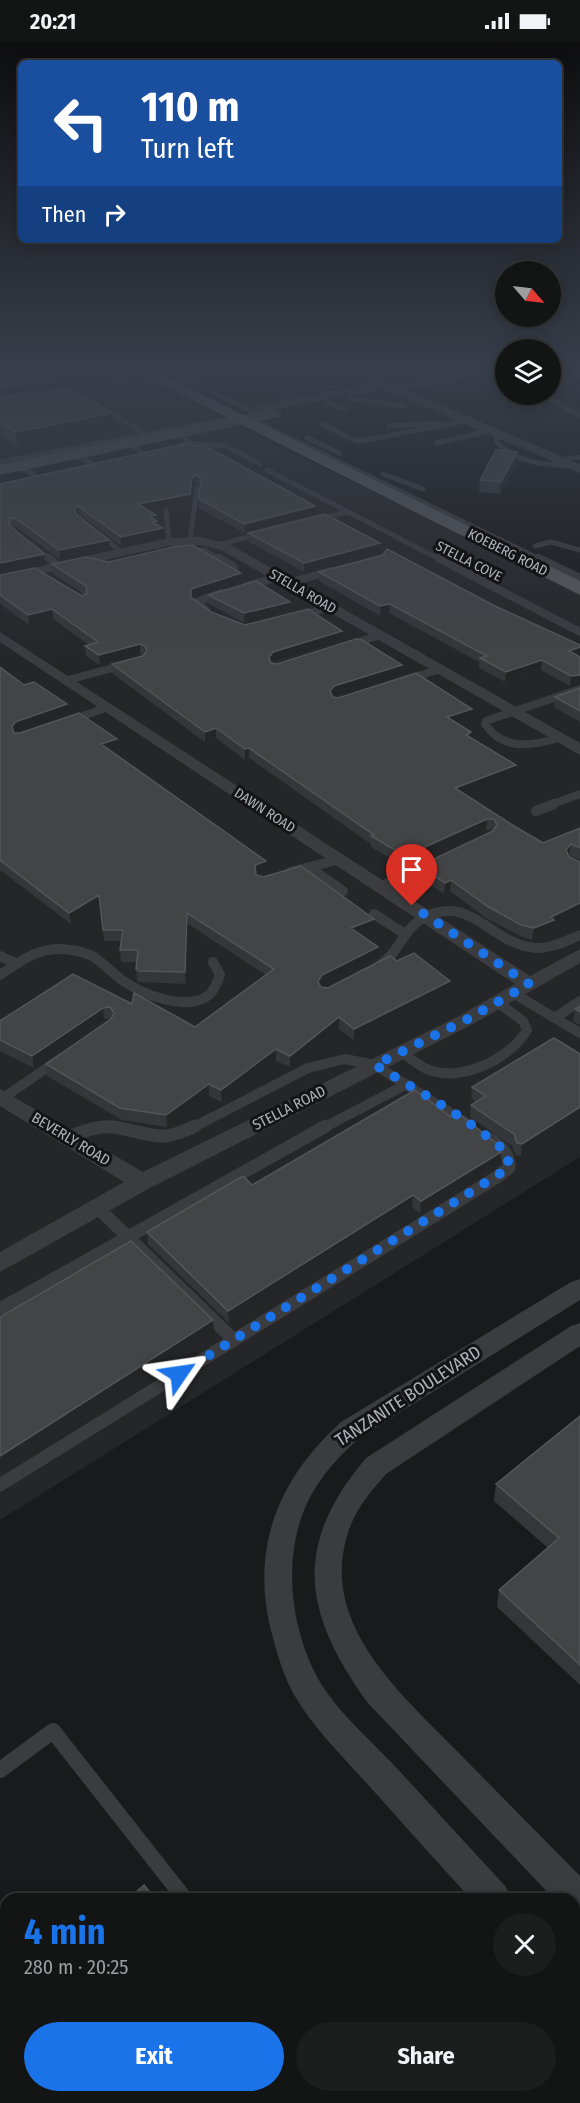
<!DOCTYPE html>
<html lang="en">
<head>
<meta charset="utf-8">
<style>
	:root { --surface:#131414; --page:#1c1d1d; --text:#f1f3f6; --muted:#9d9ea0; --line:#323334; --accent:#1a73e8 }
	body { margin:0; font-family:"Fira Sans Condensed",sans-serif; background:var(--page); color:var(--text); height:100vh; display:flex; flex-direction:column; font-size:22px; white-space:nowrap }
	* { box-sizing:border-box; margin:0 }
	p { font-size:20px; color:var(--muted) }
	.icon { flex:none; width:33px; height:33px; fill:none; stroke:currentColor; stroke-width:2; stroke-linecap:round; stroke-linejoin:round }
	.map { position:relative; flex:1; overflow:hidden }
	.side { position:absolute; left:0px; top:1851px; width:580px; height:210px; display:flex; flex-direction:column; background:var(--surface); border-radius:18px 18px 0 0; box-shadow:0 3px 15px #0003,0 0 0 2px var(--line) }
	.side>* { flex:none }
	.banner { position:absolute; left:18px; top:18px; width:544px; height:183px; border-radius:9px; box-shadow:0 3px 15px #0003,0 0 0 2px var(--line); background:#1a4fa0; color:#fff; overflow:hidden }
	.needle { width:39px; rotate:118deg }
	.tools { position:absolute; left:495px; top:219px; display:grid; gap:12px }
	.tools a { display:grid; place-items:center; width:66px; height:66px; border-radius:50%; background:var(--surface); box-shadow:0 3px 15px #0003,0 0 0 2px var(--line); font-size:30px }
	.pin { position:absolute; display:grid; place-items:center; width:51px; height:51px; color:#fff; margin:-62px -26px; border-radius:50% 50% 50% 0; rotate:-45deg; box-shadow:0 0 6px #0007 }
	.pin .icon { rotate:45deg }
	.me { position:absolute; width:66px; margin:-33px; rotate:58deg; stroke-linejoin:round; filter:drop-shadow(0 0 4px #0008) }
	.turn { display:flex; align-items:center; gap:21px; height:126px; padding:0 24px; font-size:27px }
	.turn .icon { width:78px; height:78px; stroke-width:2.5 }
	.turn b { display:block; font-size:42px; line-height:51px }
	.then { display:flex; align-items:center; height:57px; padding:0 24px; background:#0003; gap:12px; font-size:22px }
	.round { display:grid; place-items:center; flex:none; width:63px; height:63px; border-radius:32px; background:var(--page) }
	.head { display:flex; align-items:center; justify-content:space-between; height:102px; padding:0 24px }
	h1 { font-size:36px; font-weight:700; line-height:45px; color:var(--accent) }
	.button { display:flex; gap:12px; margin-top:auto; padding:12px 24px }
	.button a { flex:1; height:69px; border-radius:36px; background:var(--accent); color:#fff; font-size:24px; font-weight:700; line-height:69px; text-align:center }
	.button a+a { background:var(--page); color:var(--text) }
	.status { display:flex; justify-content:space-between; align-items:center; height:42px; padding:0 30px; background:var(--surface); direction:ltr }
	.status svg { height:16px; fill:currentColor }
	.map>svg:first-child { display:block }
</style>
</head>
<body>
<div class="status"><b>20:21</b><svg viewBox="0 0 49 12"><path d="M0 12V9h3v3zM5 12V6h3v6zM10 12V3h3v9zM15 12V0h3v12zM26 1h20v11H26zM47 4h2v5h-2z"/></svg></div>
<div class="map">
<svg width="580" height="2061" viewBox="0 0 580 2061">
	<rect width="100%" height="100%" fill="#191a1b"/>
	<!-- built -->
	<path fill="#252628" d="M0,330H138L254,392L580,549V1115L0,1478Z"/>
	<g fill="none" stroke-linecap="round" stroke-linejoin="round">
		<!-- path -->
		<path stroke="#414346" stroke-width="2" stroke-dasharray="1.5 2" stroke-linecap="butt" d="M103,330L126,344L170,362"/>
		<!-- service-far4 -->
		<path stroke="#3b3c40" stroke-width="5" d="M172,330L258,372
			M550,338L580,334
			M393,347L490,330
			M541,352L580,373
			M349,356L404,364
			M328,361L344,367
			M102,367L141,389
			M247,375L542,518
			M323,382L349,396L361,399L465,379
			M389,384L437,381
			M177,391L190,400L177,405
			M499,393L496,399C514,421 546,423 573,424
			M307,396L339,411
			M128,401L144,412
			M189,401L226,404L260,422
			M437,401L489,389
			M76,412L93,423
			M559,418L580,415
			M0,420L227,377
			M19,424L37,435
			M267,428L441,518
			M383,432L423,447
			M166,469L169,500
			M315,478L347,470
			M97,490L121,510
			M190,498L197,446
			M32,503L50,518
			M218,503L263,491
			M535,504L551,500L580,508
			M184,507L204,508L221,518"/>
		<!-- service-far3 -->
		<path stroke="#3b3c40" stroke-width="8" d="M49,516L58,524
			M219,516L234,525
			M438,516L580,590
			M539,516L580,536
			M288,541L331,529
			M247,544L278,535
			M206,568L196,560L221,551
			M298,574L330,565
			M349,603L380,593
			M409,637L440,627
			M68,638L124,623
			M72,678L108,665
			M559,696C531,704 503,709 485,682L486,679L580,647
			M550,763L580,752"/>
		<!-- service-far2 -->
		<path stroke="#3b3c40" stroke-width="10" d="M536,769L554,762
			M309,825L343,849
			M290,830L341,817
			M382,844L431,822
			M374,872L405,892
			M0,914L17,922
			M381,922C400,910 403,886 425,875C473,852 491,903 536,906C552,906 566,899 580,893
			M0,933C17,921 36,907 58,907C68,907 80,909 90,913C102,919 111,930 122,938C143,953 186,970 209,953C215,948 217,940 220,933L213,920
			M513,951L580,991
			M555,976L580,959
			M401,1010C410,1016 419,1024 429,1028C462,1040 510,1017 527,988L523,979L497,960
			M3,1056L57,1019
			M96,1086H115
			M192,1086L308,1026L345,1017L375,1023L465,1080
			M323,1086L407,1042"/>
		<!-- service-far1 -->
		<path stroke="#3b3c40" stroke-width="13" d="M68,1095C83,1090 98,1083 113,1085C149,1090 158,1103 195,1084
			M97,1165L234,1298
			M0,1267L326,1084
			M0,1443L497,1135L509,1126C510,1112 501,1105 490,1097"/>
		<!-- service -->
		<path stroke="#3b3c40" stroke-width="16" d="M0,1728L53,1689L185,1857
			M340,2055L344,2061"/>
		<!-- minor -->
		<path fill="#3b3c40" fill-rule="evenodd" d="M354,330H366L389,343L380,345Z
			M201,495L229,502L580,701V713L221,508L201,503L169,504L0,541V533L169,496Z
			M0,590L530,934L580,907V921L473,982L150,1146L0,1230V1210L124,1140L0,1064V1047L143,1130L459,974L515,942L0,600Z
			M580,1237V1258L359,1396C345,1409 331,1423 320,1439C282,1492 286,1570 313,1627C330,1663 365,1693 392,1721C430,1762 468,1804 506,1845L511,1857H471C437,1820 404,1783 371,1746C344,1716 313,1686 293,1651C284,1634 278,1615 273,1596C249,1510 276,1439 341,1380L571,1240Z
			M580,1281V1304L386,1432C373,1447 360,1462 352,1480C313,1574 394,1645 453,1705C495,1748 538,1791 580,1834V1876L574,1874V1857H554L367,1660C303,1570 292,1504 366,1416L571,1284Z
			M574,1928L580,1931V1971L574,1969Z"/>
		<!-- tertiary -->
		<path fill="#3b3c40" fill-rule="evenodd" d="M384,339L580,422V431L383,347L261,370L254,366L261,362Z"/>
		<!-- secondary -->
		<path fill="#494b4f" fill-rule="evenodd" d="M273,367L281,372L279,375L0,433V423Z"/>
		<!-- primary -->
		<path fill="#575a5e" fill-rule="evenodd" d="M137,330H156L580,539V553Z"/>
	</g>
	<!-- wall -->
	<path fill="#353639" d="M0,330L78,339L56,343V348L112,371L113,384L18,404L0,394Z
		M251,330H334V333L305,338L293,332H266Z
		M189,401L315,473L245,491L199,466V457L200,444L196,441L192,445L190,460L149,469L156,478L157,483L163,486V495L121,504L79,472L78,473L109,507L60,518L16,485H11L44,512L45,521L0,531V442Z
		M517,410L516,422L500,452L479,450L480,438Z
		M248,491L380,501L379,510L304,530L249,500Z
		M109,520L241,531V540L193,556L211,570L245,583L342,599L273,621L402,633L334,655L471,677L457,682L471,695L515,733L465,752L514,784L543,801L580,786V818L569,814V815L580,820V871L553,885V889L532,898L520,894L486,876L450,849L444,852L419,835V824L493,789V788H486L405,825L371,805V802L249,716L245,718L216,696L205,700L113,632L112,622L144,613L140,612L100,623L86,614L85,604L89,603L53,577L29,583L0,562V533L82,554L85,553L53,532L52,522Z
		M319,530L493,563L580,603L570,644L541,628L505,640L479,626V620L389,571L380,574L319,539Z
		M208,553L290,569L244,581L209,562Z
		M0,625L24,643L68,673L16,691L117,707L111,709L266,819V830L258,834L374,877V888L361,893L377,917L321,945L328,946L397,919L450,939V950L354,998L339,987L290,1025L276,1019L222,1060L209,1054L167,1085L122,1078L47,1034L46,1022L111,977H104L34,1026L0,1009V979L132,962L195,985L266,933L188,882L186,942L140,940L137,939L136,927L137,920H121L120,908L121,899H104L100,864L71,882L0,828Z
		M580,646V680L554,665L555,655Z
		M580,964V983L573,979L575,967Z
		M580,1012V1076L521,1114L516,1113L512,1104L470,1075L471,1063L476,1060L471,1056L472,1045Z
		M500,1122L420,1171L412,1165L229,1281L148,1202L147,1190L252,1143Z
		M580,1374V1643L497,1565L499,1548L548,1506L494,1459L496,1442Z"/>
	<!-- shaded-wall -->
	<path fill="#242527" d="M54,330H78V339L56,343L57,350L0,360V346L46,331Z
		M305,330H334V333L305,338Z
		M112,371L113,384L18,404L16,390Z
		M517,410L516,422L500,452L501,440Z
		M195,433L196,441L192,445L190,460L139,471L138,462L192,436Z
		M78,464L79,472L75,476V467Z
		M315,464V473L245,491L244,482Z
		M156,473L157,487L163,486V495L121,504V495L150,474Z
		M109,498V507L60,518L59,508Z
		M380,501L379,510L304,530V521Z
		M44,512L45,521L0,531V521Z
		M241,531V540L191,557V547Z
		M290,560V569L244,581V571Z
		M390,562L389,571L380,574V564Z
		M52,567L53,577L29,583L28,573Z
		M342,589V599L273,620L269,625V615L273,610Z
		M140,602V612L100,623L99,613Z
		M580,605V615L569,609Z
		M542,618L541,628L505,640L506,630Z
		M402,623V633L334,655L330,659V649L334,644Z
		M580,633V643L570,644L571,634Z
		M67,662L68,673L16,691L13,695L12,685L15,680Z
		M472,667L471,677L446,686L447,675Z
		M216,686V696L205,700V690Z
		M117,697V707L102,713L101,702Z
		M249,706V716L245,718V707Z
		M516,723L515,733L454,757L455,746Z
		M487,777L486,788L405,825V814Z
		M571,802L569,814L566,808Z
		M266,819V830L256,834L255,823Z
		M451,838L450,849L444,852L445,841Z
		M99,853L100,864L71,882L69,871Z
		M580,861V871L553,885V889L532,898L534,886L551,875Z
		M187,871L188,882L186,942L185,930Z
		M374,877V888L351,897V886Z
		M378,905L377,917L321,945L318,951V940L322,933Z
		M450,939V950L354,998V987Z
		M103,966L104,977L34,1026L32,1014Z
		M339,975V987L290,1025V1014Z
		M276,1007V1019L222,1060L221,1048Z
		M209,1042V1054L167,1085L166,1073Z
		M580,1065V1076L521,1114L522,1102Z
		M501,1110L500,1122L420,1171L421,1159Z
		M413,1153L412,1165L229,1281L228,1269Z
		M213,1278L214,1290L0,1427V1414Z"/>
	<!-- building -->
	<path fill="#424446" stroke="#535558" stroke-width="1.5" d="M0,330H54L46,331L55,337L0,346Z
		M71,346L112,371L16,390L0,381V355Z
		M189,401L195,404L204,403L315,464L244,482L199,457L201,436L195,433L192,436L190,452L138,462L156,473L150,474L157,479L152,480L163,486L121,495L78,464L75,467L76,472L109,498L59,508L15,476H10L9,483L44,512L0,521V442Z
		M496,408L517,410L501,440L480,438Z
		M325,472L380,501L304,521L248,491Z
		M192,503L241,531L191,547V555L211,570L245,583L308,567L342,589L273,610L269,615L271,621L277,622L356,597L362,598L402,623L334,644L330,649L333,655L338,656L416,631L472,667L447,675L471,690L466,693L516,723L455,746L514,784L543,801L580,786V806L571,802L566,808L569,815L580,820V861L551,875L554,878L534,886L521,883L487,864L451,838L445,841L419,824L493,789L497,783L494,777H487L405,814L371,794L374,793L249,706L245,707L216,686L205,690L112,622L143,614L147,609L145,604L140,602L99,613L85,604L98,600L52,567L28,573L0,553V533L35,526L82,554L87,551L86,544L52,522L86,515L109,520L173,505Z
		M387,507L493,563L580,603V605L569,609L580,615V633L571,634L542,618L506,630L480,616L487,614L390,562L380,564L319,530L383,513Z
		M256,539L290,560L244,571L208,553Z
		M0,625L24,643L34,640L67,662L15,680L12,685L14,691H20L79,671L117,697L101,702L266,819L255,823L256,833L263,835L301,824L374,877L351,886L378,905L322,933L318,940L321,945L328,946L390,914L397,919L414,911L450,939L354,987L339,975L290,1014L276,1007L221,1048L209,1042L166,1073L120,1066L46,1022L111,977L114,971L110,965L103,966L32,1014L0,998V979L73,932L132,962L134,951L195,985L274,927L187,871L185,930L139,929L136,927L138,908H120L123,888H103L99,853L69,871L0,818Z
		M580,646V669L555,655Z
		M580,964V970L575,967Z
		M554,996L580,1012V1065L522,1102L517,1101L514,1092L471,1063L486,1054L472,1045Z
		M415,1048L451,1075L458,1071L464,1076L500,1104L501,1110L421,1159L413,1153L228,1269L147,1190L243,1134L252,1143Z
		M131,1199L213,1278L0,1414V1275Z
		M580,1374V1623L499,1548L559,1496L496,1442Z
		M144,1843L155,1857H128Z
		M6,1961V2055H305L310,2061H0V1966Z"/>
	<!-- sky -->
	<linearGradient id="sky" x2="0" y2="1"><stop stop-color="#0e0e0f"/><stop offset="0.53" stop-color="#383e4a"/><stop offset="1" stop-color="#383e4a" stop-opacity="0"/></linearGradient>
	<rect width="580" height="618" fill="url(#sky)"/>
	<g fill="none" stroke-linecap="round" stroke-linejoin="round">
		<!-- route -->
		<path stroke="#1a73e8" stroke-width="10" stroke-dasharray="0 18" d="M179,1332L509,1126L507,1111C468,1076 420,1050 375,1023L466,978L529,942L412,864"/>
	</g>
	<g text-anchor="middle" stroke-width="6" stroke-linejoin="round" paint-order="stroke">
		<!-- far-street labels -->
		<g font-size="14" fill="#adb2b9" stroke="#141416">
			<text transform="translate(508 510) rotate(27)" y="5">KOEBERG ROAD</text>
			<text transform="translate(469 519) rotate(27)" y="5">STELLA COVE</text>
			<text transform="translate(303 549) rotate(30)" y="5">STELLA ROAD</text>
			<text transform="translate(265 768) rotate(33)" y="5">DAWN ROAD</text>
		</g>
		<!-- street labels -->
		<g font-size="15" fill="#adb2b9" stroke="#141416">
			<text transform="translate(289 1066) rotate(-27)" y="5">STELLA ROAD</text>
			<text transform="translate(71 1097) rotate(31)" y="5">BEVERLY ROAD</text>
		</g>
		<!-- near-street labels -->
		<g font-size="18" fill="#adb2b9" stroke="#141416">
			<text transform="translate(408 1354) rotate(-33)" y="6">TANZANITE BOULEVARD</text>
		</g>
	</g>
</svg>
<div class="tools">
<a><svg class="needle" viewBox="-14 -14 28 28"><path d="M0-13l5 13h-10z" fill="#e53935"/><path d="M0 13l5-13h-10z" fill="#9d9ea0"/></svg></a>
<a><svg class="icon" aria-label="layers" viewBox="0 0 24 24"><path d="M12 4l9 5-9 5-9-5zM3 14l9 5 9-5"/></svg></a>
</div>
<div class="pin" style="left:412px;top:864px;background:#d93025"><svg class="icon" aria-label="arrive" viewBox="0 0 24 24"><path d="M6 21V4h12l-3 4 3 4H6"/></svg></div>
<svg class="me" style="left:179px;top:1332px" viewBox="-20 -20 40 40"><path d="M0-17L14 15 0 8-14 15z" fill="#1a73e8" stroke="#fff" stroke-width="4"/></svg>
<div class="banner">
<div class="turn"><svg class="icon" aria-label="left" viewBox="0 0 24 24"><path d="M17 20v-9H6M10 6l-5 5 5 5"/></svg><div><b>110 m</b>Turn left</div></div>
<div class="then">Then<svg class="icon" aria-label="right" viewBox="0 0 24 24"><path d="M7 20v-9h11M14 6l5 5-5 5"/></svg></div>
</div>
<section class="side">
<div class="head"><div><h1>4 min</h1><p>280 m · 20:25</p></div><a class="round"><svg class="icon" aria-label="close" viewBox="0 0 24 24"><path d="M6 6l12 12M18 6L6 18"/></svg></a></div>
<div class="button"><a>Exit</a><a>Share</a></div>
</section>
</div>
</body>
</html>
